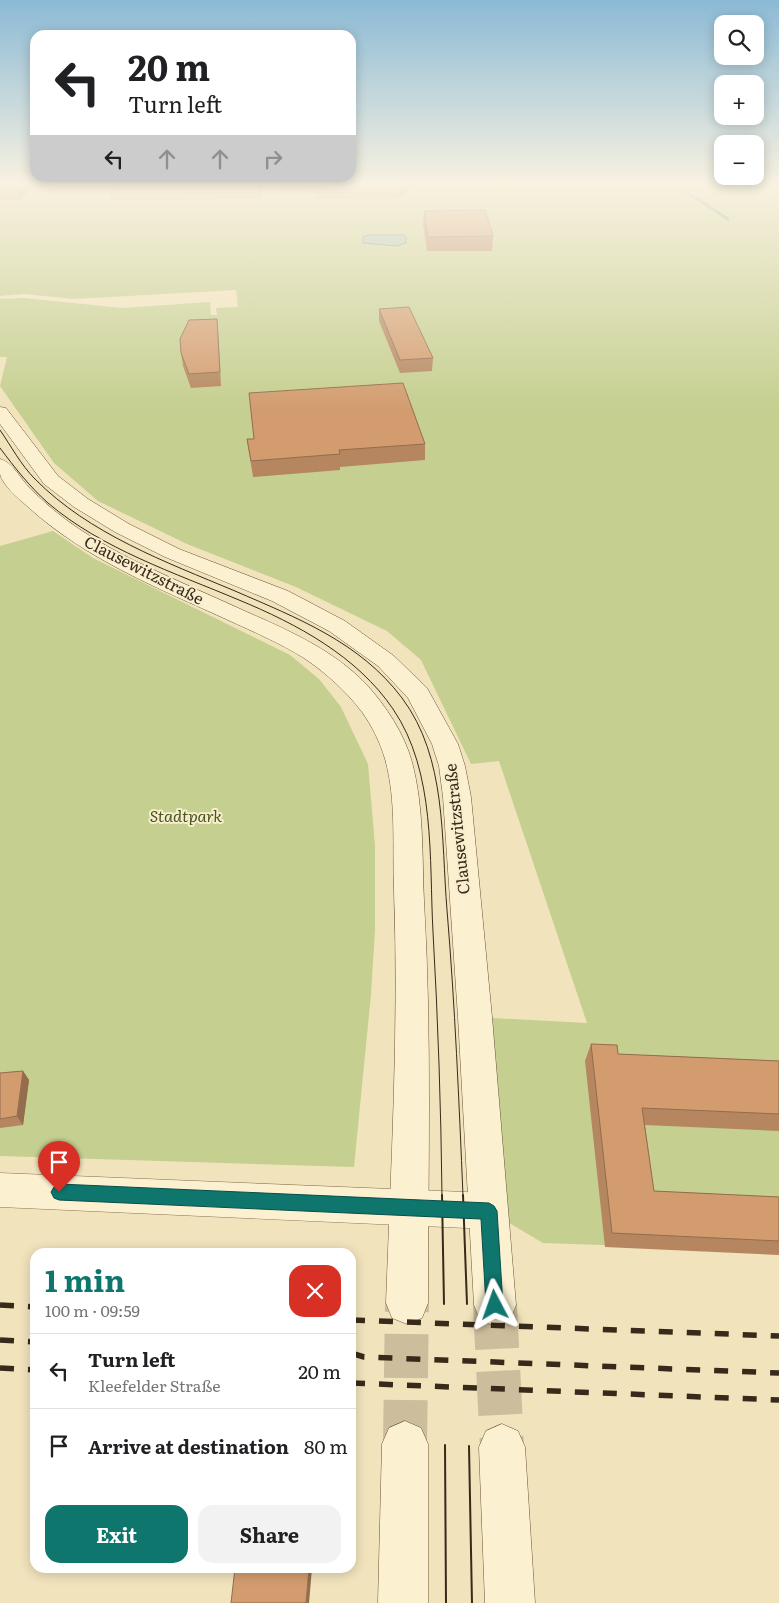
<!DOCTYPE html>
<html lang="en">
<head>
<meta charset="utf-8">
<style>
	:root { --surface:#fff; --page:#f2f2f2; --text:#202124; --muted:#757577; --line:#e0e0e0; --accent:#0f766e }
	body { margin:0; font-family:Literata,serif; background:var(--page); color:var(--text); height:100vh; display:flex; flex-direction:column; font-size:19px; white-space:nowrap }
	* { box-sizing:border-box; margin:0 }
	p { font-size:16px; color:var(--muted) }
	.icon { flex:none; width:28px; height:28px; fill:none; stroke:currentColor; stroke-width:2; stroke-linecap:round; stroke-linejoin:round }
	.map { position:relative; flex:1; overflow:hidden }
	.side { position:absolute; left:30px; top:1248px; width:326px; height:325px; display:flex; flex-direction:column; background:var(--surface); border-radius:15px; box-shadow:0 2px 12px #0003 }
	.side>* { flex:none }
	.banner { position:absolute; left:30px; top:30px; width:326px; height:152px; border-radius:15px; box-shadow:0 2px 12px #0003; background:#fff; color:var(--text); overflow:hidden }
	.controls { position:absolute; left:714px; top:15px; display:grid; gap:10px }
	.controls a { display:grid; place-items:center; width:50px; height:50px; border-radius:10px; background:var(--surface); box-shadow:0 2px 12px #0003; font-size:25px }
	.pin { position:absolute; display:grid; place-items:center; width:42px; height:42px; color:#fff; margin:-51px -21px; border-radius:50% 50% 50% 0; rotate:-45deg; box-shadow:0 0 5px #0007 }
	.pin .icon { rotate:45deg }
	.me { position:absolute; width:55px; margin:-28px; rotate:356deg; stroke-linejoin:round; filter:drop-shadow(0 0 4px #0008) }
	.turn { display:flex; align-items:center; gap:18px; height:105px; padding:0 15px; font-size:22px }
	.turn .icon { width:65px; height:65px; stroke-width:2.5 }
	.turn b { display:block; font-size:35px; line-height:42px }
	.lanes { display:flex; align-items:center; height:48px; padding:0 15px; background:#0003; justify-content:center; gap:25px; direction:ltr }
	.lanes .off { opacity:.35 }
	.round { display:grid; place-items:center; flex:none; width:52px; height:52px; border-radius:15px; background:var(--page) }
	.overview { display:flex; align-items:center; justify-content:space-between; height:85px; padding:0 15px }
	h1 { font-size:30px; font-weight:700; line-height:38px; color:var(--accent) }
	.button { display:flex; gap:10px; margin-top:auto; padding:10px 15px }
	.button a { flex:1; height:58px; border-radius:15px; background:var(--accent); color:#fff; font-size:20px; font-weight:700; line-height:58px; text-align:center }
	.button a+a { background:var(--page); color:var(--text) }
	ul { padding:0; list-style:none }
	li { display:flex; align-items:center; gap:15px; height:75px; padding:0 15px; border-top:1px solid var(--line) }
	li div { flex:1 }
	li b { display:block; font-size:19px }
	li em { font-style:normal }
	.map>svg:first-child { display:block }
</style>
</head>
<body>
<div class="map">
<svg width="779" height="1603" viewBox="0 0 779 1603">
	<rect width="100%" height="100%" fill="#f1e3bc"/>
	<!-- green -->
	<path fill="#c5cf90" d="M0,186H779V1251L543,1243L489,1211L475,1017L587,1023L499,761L471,764L421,660L387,631L296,587L187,544L98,501L54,463L0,386L7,357H0V299L24,298L122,308L210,302L211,315H217L216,308L238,307L236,290L74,299L25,294L0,296Z
		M53,531L93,558L290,655L319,679L341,707L368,764L375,846V930L371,994L354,1167L0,1156V546Z"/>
	<!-- water -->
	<path fill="#a0c2b9" stroke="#679087" d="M368,235H403L406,237V243L397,246L363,243V237Z"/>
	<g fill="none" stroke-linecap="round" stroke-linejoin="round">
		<!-- stream -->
		<path stroke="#679087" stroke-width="3" d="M685,191L728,219"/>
		<!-- secondary-tunnel -->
		<path stroke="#ccbe9c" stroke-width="44" stroke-dasharray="44 22" stroke-linecap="butt" d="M495,1305L502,1447
			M405,1444L407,1303"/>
		<!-- street casing -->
		<g stroke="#8a7354" stroke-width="1">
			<path id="street" d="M0,1173L489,1193L501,1199L507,1211L501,1223L489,1229L0,1207Z"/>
		</g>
		<!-- secondary casing -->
		<g stroke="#6b5438" stroke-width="1">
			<path id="secondary" d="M0,407L6,408L58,476L88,499L129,524L179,549L288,591L345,621L394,656L427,688L458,744L465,766L471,797L492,1017L516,1305L510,1320L495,1326L480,1320L474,1305L458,1017L443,797L439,766L432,744L408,698L378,666L329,631L272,601L165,557L115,532L74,507L44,484L0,424Z
				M0,459C13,462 20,479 30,488C59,519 97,542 135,561C172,579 210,595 247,612C290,631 333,650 366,684C386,706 404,733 412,762C424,807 422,855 424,901C432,1035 428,1169 428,1303L422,1318L407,1324L392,1318L386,1303C391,1165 399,1029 394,891C392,847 397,802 385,759C380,742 372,726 362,712C346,691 326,673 304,658C280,643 254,632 228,620C158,588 85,559 27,506C19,499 3,486 0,474C0,470 0,463 0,459Z
				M405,1421L421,1428L428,1444V1603H378L382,1444L389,1428Z
				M502,1424L518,1431L525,1447L535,1603H485L479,1447L486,1431Z"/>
		</g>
		<!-- street -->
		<use href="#street" fill="#fbf0d0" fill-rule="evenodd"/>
		<!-- secondary -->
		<use href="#secondary" fill="#fbf0d0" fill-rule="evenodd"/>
		<!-- tram-far1 -->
		<path stroke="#382a1a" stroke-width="1" d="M0,430C11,446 21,465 35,479C89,534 166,562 235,591C297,618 360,642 402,698C447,758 441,839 447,910C455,1006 459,1101 463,1196
			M0,448C15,468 30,487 48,503C102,549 175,573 239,600C297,624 357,656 393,709C436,772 429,859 433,932C438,1020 441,1108 442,1196"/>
		<!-- tram -->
		<path stroke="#382a1a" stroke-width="2" d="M442,1195L444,1304
			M463,1195L467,1304
			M445,1445L446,1603
			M469,1446L472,1603"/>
		<!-- rail -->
		<path stroke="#382a1a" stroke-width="5.5" stroke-dasharray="14 14" stroke-linecap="butt" d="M0,1305L35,1307
			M351,1320L779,1336
			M0,1340L35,1342
			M351,1353L364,1357L779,1373
			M0,1368L35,1370
			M351,1383L779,1400"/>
	</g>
	<!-- wall -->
	<path fill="#b5865f" d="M0,186H33L20,200H0Z
		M115,186H413L397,199H317V193L262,189L260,199L111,200L110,193Z
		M424,211L493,236L492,251H427L423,224Z
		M379,309L433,358L432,371L400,373L379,321Z
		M217,319L218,331L221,386L191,388L183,366L181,353Z
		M247,439L425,444V460L340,467V470L253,477Z
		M591,1044L618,1054L779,1061V1131L645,1125L654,1191L779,1197V1255L605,1247L585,1061Z
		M23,1071L29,1080L23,1125L0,1128V1073Z"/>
	<!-- shaded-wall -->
	<path fill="#936d4e" d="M18,186H33L20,200L17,187Z
		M261,186H262V189L260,199L259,193Z
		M406,186H413L397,199V193Z
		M23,1071L29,1080L23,1125L17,1116Z
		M309,1568H312L309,1603H306Z"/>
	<!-- building -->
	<path fill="#d29c6f" stroke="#936d4e" d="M0,186H18L17,187H0Z
		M115,186H261L259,193H110Z
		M305,186H406L397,193H317L321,187Z
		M485,210L493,236L428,237L424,211Z
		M409,307L433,358L400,360L379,309Z
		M217,319L220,372L189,374L181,353L180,339L189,320Z
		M403,383L425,444L339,450L340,454L251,461L247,439H254L249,393Z
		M591,1044L617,1045L618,1054L779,1061V1114L642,1108L654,1191L779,1197V1241L612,1233Z
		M23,1071L17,1116L0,1119V1073Z
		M235,1568H309L306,1603H231Z"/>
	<!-- sky -->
	<linearGradient id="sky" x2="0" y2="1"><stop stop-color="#8bbad5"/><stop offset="0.45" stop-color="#f9f2e1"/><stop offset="1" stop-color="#f9f2e1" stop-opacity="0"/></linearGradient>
	<rect width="779" height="410" fill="url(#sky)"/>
	<!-- route -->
	<path fill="#0f766e" stroke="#0a4d48" d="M59,1184L489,1203L494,1206L497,1211L503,1305L501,1311L495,1313L489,1311L486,1305L481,1219L59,1200L54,1198L51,1192L54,1187Z"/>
	<g text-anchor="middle" stroke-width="4" stroke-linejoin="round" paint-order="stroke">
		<!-- street labels -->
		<g font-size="16" fill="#382a1a" stroke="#f8edcc">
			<text transform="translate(144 570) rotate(27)" y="6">Clausewitzstraße</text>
			<text transform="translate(457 829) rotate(-96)" y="6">Clausewitzstraße</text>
		</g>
		<!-- park labels -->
		<g font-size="16" font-style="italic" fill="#46561f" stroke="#f8edcc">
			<text x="186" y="822">Stadtpark</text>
		</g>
	</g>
</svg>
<div class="controls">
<a><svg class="icon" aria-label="search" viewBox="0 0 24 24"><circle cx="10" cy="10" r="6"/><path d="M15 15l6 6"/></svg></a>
<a>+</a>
<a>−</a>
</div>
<div class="pin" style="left:59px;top:1192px;background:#d93025"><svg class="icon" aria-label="arrive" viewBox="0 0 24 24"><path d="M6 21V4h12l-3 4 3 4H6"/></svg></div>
<svg class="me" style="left:495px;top:1305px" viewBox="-20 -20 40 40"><path d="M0-17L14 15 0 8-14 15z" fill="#0f766e" stroke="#fff" stroke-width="4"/></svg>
<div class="banner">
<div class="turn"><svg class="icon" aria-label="left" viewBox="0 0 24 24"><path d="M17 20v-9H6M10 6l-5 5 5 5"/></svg><div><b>20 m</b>Turn left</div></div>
<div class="lanes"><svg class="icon" aria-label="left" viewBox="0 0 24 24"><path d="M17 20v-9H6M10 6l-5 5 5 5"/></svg><svg class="icon off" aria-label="ahead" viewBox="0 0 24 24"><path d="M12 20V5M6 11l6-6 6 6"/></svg><svg class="icon off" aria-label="ahead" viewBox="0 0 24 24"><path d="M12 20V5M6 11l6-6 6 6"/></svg><svg class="icon off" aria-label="right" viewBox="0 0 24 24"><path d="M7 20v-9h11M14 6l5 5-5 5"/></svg></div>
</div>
<section class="side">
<div class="overview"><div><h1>1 min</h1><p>100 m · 09:59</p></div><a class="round" style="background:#d93025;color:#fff"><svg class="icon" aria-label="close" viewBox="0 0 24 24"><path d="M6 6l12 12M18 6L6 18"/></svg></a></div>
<ul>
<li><svg class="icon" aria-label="left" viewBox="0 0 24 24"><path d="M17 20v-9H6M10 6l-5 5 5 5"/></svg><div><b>Turn left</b><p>Kleefelder Straße</p></div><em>20 m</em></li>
<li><svg class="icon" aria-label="arrive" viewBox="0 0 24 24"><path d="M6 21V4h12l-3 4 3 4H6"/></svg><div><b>Arrive at destination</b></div><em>80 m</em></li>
</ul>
<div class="button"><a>Exit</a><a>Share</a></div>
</section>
</div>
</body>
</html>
